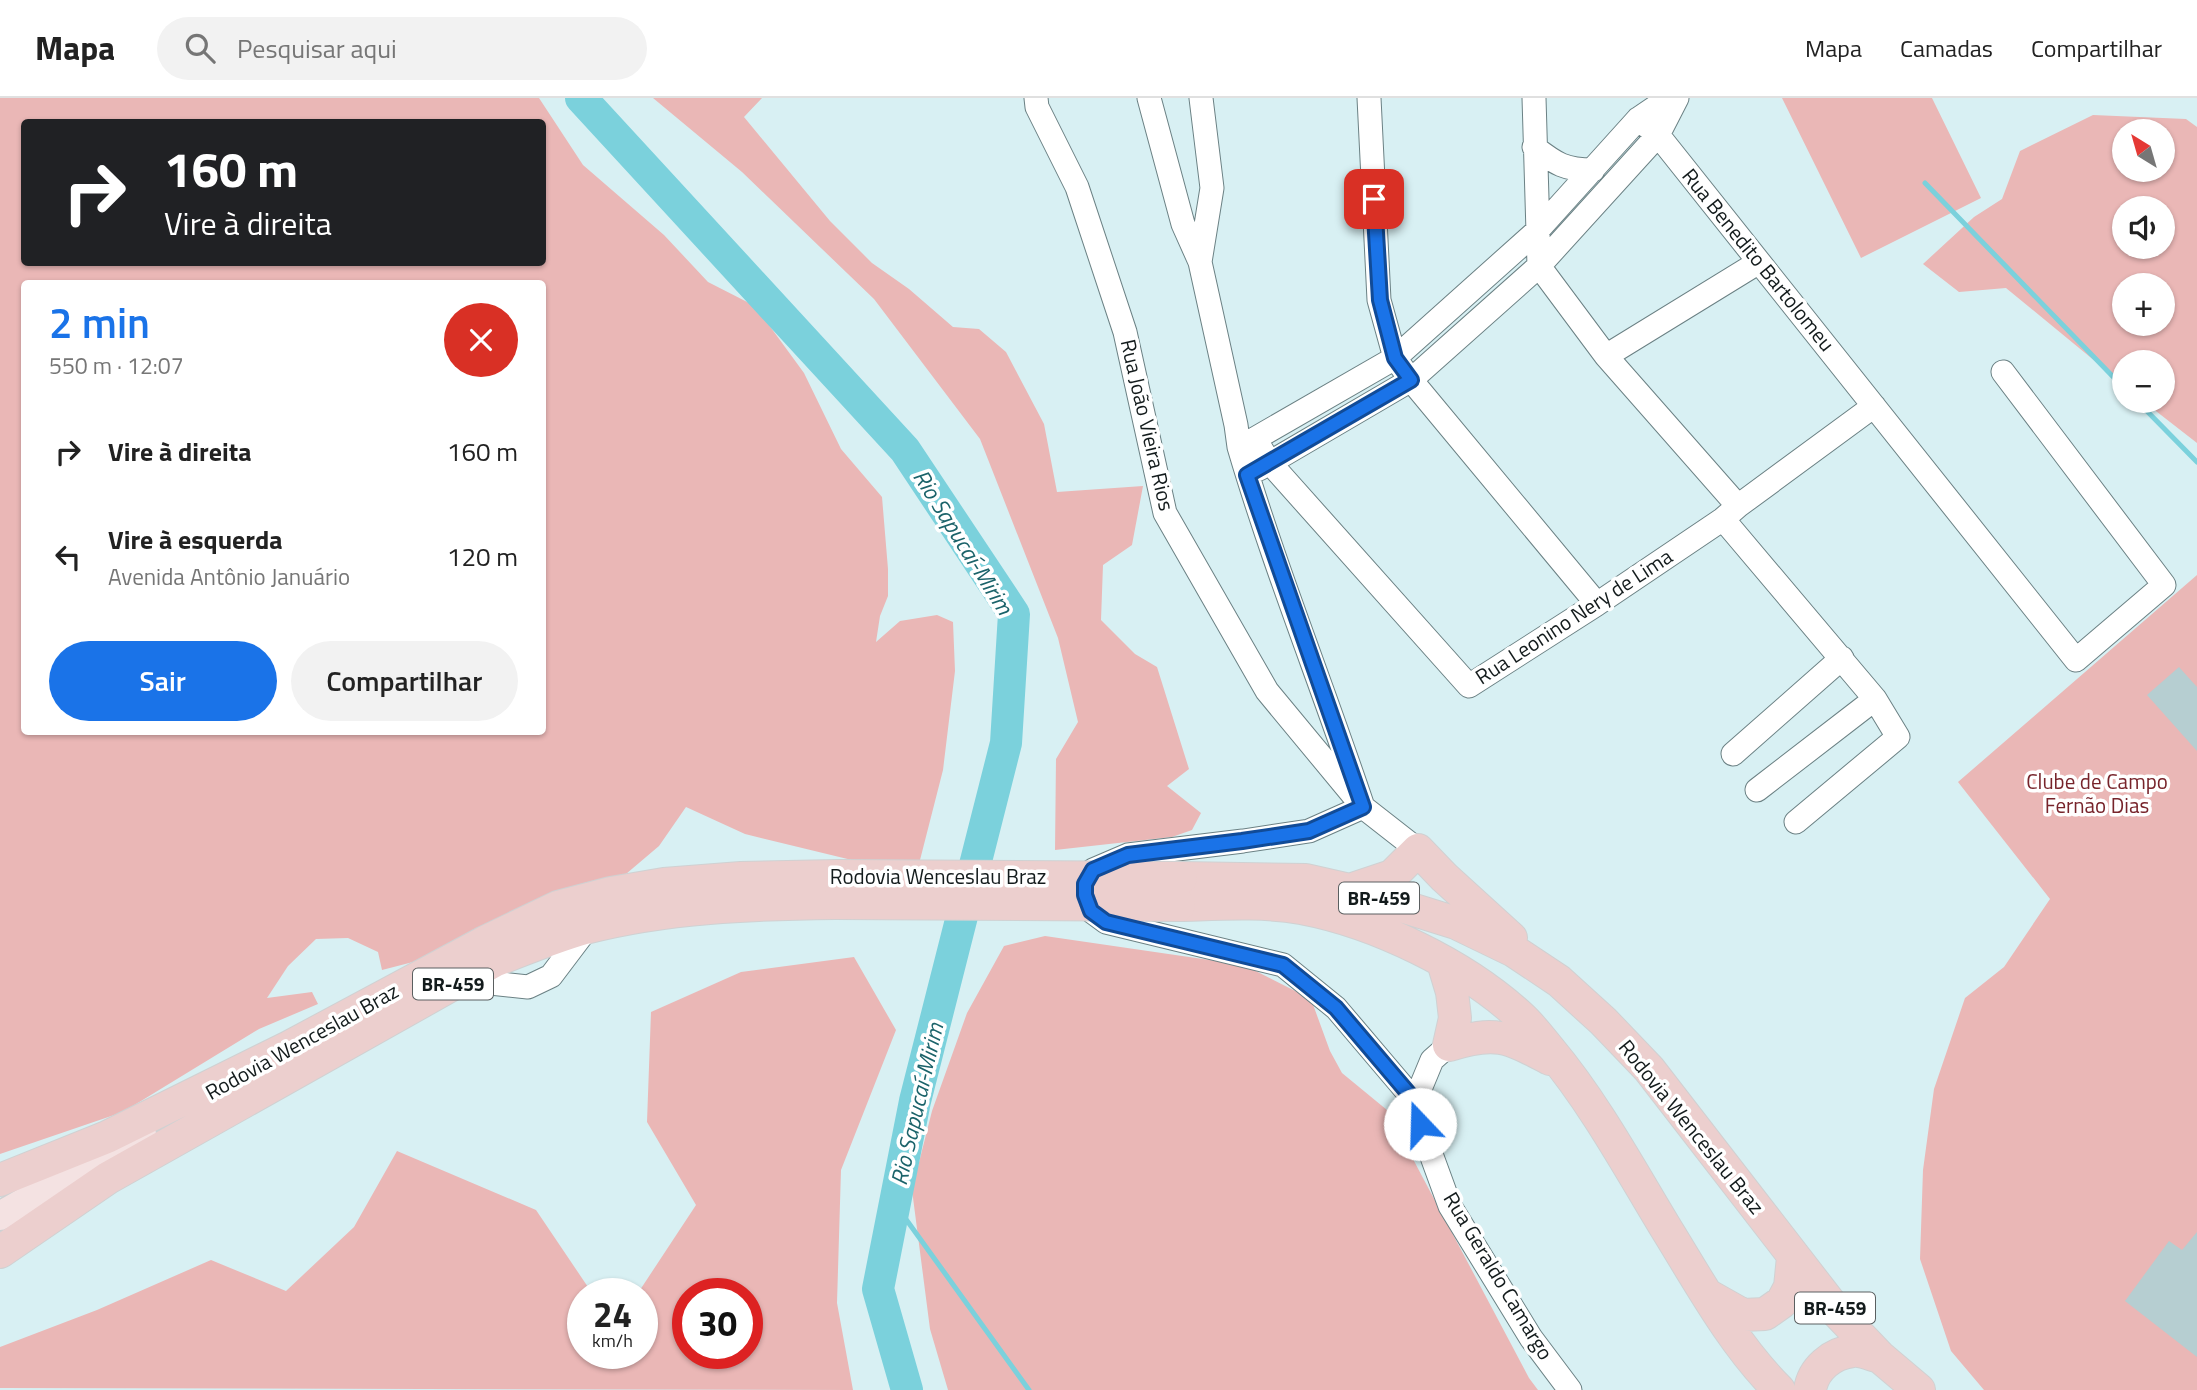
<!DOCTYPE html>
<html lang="pt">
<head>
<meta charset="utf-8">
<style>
	:root { --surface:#fff; --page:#f2f2f2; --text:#222; --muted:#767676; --line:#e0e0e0; --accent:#1a73e8 }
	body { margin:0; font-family:"Titillium Web",sans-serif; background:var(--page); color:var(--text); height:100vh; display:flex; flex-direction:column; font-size:26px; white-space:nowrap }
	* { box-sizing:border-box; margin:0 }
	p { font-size:23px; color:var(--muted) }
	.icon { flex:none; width:38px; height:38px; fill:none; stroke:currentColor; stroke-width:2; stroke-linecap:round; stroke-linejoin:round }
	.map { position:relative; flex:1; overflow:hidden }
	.details { position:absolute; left:21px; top:182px; width:525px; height:455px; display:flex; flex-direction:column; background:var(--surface); border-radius:7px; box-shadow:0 2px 5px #0004 }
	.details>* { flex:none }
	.banner { position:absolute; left:21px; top:21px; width:525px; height:147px; border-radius:7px; box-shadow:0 2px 5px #0004; background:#202124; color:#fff; overflow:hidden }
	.needle { width:46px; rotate:323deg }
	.controls { position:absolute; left:2112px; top:21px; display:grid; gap:14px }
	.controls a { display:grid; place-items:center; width:63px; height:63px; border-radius:50%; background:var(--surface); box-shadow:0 2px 5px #0004; font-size:35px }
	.speed { position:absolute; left:567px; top:1180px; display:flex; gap:14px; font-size:35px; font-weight:700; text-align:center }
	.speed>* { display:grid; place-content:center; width:91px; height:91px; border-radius:50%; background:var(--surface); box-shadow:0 2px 5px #0004; line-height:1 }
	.speed small { font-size:18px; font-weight:400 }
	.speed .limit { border:10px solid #d22; background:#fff; color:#111 }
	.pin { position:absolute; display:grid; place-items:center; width:60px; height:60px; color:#fff; margin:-30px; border-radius:14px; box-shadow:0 4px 10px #0006 }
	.me { position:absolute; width:77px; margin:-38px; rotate:339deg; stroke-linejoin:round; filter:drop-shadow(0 0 5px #0008) }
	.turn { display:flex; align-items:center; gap:24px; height:147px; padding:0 28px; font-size:32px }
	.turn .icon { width:91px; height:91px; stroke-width:2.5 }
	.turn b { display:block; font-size:49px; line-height:60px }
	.round { display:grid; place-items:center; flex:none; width:74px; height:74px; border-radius:37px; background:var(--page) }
	.headline { display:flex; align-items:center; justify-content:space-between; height:119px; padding:0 28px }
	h1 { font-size:42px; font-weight:600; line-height:52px; color:var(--accent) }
	.action { display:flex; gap:14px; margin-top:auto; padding:14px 28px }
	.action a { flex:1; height:80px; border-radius:42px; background:var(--accent); color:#fff; font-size:28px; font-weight:600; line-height:80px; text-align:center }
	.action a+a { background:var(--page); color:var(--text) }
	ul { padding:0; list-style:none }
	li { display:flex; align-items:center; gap:21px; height:105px; padding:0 28px }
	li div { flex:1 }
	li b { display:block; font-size:26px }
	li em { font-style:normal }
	header { display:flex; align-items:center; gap:42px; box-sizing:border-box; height:98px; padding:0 35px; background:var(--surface); border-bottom:2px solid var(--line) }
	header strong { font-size:33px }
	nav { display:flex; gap:38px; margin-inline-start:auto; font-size:24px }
	.search { width:490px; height:63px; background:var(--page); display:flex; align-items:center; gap:18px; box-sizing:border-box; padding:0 24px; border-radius:38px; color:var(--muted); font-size:26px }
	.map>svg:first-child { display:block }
</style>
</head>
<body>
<header>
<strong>Mapa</strong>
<div class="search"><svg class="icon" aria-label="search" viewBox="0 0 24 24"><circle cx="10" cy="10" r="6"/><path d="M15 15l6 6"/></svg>Pesquisar aqui</div>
<nav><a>Mapa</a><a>Camadas</a><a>Compartilhar</a></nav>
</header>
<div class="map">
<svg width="2197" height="1292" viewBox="0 0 2197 1292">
	<rect width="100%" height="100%" fill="#d8f0f3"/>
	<!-- green -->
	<path fill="#eab7b6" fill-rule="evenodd" d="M0,0H539L583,67L664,137L708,184L755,208L804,275L841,351L882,399L888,471V498L880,518L876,544L900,523L937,517L953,524L955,573L943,672L920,762L860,764L745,736L686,709L659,748L613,787L444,856L382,872L378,854L348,840L316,841L288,868L267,900L312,894L318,906L259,931L123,1014L0,1056ZM24,24H542V164H24ZM24,186H542V634H24Z
		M653,0H762L744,19L830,123L872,165L909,191L953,229L979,231L1006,254L1044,326L1057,394L1143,388L1132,447L1103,467L1101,522L1135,556L1157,569L1189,671L1167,688L1201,715L1192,732L1172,739L1055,752L1056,661L1078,624L1058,540L980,341L874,201L742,74Z
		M1782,0H1932L1981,100L1861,160Z
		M2093,17L2186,21L2197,29V345L2143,303H2163V264H2124V287L2006,190L1959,194L1923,166L1974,119L2002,101L2020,53ZM2124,33H2163V72H2124ZM2124,110H2163V149H2124ZM2124,187H2163V226H2124Z
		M2197,477V1292H1984L1951,1253L1920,1161L1923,1072L1934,991L1965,900L2004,869L2050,801L1958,684Z
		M1045,838L1244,867L1311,901L1330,953L1342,975L1387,1012L1529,1280L1538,1292H948L930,1231L912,1092L932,1013L967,915L1004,848Z
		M854,859L896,932L841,1072L837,1205L853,1292L0,1290V1249L97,1212L211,1162L286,1193L354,1129L397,1053L536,1112L592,1195H583V1255H642V1195H638L696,1107L647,1024L651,914L741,874ZM688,1195H747V1255H688Z"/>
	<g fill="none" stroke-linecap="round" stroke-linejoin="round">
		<!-- stream -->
		<path stroke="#7bd1dc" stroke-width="5" d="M1925,85L2124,290
			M2137,303L2197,364
			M895,1106L1029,1292"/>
		<!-- river -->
		<path stroke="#7bd1dc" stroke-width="32" d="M581,0L905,352L1014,516L1006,645L915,1003L878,1191L907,1292"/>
	</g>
	<!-- building -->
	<path fill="#b6ced1" d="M2179,569L2197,589V653L2147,597Z
		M2197,1134V1259L2125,1203L2169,1143L2182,1152Z"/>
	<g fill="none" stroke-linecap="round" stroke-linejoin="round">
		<!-- minor casing -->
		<g stroke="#6b8184" stroke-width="25">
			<path id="minor" d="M1036,0L1037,9L1077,89L1125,234L1165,415L1267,593L1363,709L1418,752
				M1149,0L1183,126L1200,164
				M1201,0L1212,90L1200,164L1236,327L1239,349C1275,471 1323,589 1363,709L1309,733L1243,743L1128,757L1093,772L1085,786V797L1091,813L1106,824L1283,867L1336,910L1415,1003
				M1369,0L1379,202L1395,260L1411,282L1597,506
				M1534,0L1539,168L1606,258L1738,408
				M1638,21L1658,37L2076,562L2164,487L2003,274
				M1534,49C1556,66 1565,72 1593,72
				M1606,258L1759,164
				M1255,341L1270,365L1469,588L1597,506L1723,421L1738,408L1874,308
				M1244,347L1395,260L1537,133L1638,21L1669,0
				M1259,371L1411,282L1539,168L1658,37L1677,0
				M1723,421L1875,601L1898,639L1796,724
				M1733,656L1842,560
				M1757,692L1875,601
				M462,882L528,889L551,878L588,829
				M1449,947L1432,962L1415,1003L1420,1026L1450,1108L1531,1240L1570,1292"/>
		</g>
		<!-- major casing -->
		<g stroke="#d0d1d2" stroke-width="31">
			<path id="major" d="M0,1118L142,1036"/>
		</g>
		<!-- highway casing -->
		<g stroke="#d0d1d2" stroke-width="34">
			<path id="highway" d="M1181,780L1306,782L1350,792L1456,825L1514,853L1559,883L1603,923L1649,971L1837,1214L1880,1259L1919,1292
				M1350,792L1392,778L1418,752L1444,779L1511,840
				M1179,807C1219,806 1261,803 1301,810C1376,824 1465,867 1521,919C1531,928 1540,940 1549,951C1595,1006 1630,1071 1667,1132C1701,1187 1733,1246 1779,1292
				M1443,864L1452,894L1455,920L1449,947
				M1449,947C1496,932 1508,939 1550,961
				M0,1082L107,1039L289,949L485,844L558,809L611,795L664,786L741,780L838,778
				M0,1154L108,1080L494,863C524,851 554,839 585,830C666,809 752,806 836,805
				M1711,1199L1743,1217L1765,1216L1782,1204L1790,1189L1793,1159
				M1810,1292C1813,1271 1832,1255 1853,1253C1861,1252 1872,1257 1880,1259"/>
		</g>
		<!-- minor -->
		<use href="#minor" stroke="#fff" stroke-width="23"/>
		<!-- major -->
		<use href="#major" stroke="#f4e2e2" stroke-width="28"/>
		<!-- highway -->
		<use href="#highway" stroke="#eccfce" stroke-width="32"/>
		<!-- highway-bridge casing -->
		<g stroke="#d0d1d2" stroke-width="34" stroke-linecap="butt">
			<path id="highway-bridge" d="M838,778L1181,780
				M836,805L1179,807"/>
		</g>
		<!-- highway-bridge -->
		<use href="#highway-bridge" stroke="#eccfce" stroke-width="32"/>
	</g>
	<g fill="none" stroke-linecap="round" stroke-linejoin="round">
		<!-- route casing -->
		<g stroke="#114b97" stroke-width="18">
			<path id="route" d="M1374,101L1380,202L1395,260L1411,282L1247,377L1363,709L1309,733L1242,743L1128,757L1093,772L1085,786V797L1091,813L1106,824L1283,867L1336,910L1415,1003L1420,1026"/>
		</g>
		<!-- route -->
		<use href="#route" stroke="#1a73e8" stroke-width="12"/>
	</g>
	<g text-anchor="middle" stroke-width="7" stroke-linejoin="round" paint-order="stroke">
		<!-- shield labels -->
		<g fill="#fff" stroke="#5a5f60" stroke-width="2">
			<rect x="1339" y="784.5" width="80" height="31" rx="5"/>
			<rect x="413" y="870.5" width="80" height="31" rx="5"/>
			<rect x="1795" y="1194.5" width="80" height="31" rx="5"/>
		</g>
		<g font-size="19" font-weight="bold" fill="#131b1c">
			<text x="1379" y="807">BR-459</text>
			<text x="453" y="893">BR-459</text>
			<text x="1835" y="1217">BR-459</text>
		</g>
		<!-- street labels -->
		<g font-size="21" fill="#131b1c" stroke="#fff">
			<text transform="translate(1758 162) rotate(51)" y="7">Rua Benedito Bartolomeu</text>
			<text transform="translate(1147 327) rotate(77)" y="7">Rua João Vieira Rios</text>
			<text transform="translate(1574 519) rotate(-33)" y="7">Rua Leonino Nery de Lima</text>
			<text x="938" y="786">Rodovia Wenceslau Braz</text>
			<text transform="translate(302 944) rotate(-29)" y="7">Rodovia Wenceslau Braz</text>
			<text transform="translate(1691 1029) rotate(51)" y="7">Rodovia Wenceslau Braz</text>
			<text transform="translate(1498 1178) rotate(59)" y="7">Rua Geraldo Camargo</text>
		</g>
		<!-- park labels -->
		<g font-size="21" fill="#77242b" stroke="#fff">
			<text x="2097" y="691">Clube de Campo<tspan x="2097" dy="24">Fernão Dias</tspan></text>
		</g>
		<!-- water labels -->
		<g font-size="23" font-style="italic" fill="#1b636a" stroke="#fff">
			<text transform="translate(963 444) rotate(58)" y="8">Rio Sapucaí-Mirim</text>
			<text transform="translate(917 1006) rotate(-77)" y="8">Rio Sapucaí-Mirim</text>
		</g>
	</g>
</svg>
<div class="controls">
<a><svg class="needle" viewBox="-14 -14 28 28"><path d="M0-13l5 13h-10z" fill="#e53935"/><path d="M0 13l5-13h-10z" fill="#767676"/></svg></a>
<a><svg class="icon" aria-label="sound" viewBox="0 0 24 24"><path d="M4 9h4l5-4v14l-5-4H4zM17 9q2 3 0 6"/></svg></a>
<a>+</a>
<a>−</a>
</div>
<div class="speed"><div>24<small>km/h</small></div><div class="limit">30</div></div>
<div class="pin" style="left:1374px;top:101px;background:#d93025"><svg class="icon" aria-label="arrive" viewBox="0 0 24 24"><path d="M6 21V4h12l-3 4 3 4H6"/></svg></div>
<svg class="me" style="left:1420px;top:1026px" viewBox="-20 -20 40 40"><circle r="19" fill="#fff"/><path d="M0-13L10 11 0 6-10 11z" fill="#1a73e8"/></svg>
<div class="banner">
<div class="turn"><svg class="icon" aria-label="right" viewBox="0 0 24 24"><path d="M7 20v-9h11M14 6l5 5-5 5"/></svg><div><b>160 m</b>Vire à direita</div></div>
</div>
<section class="details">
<div class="headline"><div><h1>2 min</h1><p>550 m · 12:07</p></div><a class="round" style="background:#d93025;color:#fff"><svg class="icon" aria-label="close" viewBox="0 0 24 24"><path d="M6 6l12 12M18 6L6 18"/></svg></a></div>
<ul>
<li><svg class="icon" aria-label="right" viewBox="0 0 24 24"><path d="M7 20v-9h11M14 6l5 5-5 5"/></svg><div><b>Vire à direita</b></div><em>160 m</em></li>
<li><svg class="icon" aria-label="left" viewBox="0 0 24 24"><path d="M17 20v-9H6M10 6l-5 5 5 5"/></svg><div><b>Vire à esquerda</b><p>Avenida Antônio Januário</p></div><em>120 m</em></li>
</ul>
<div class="action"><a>Sair</a><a>Compartilhar</a></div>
</section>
</div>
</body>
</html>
